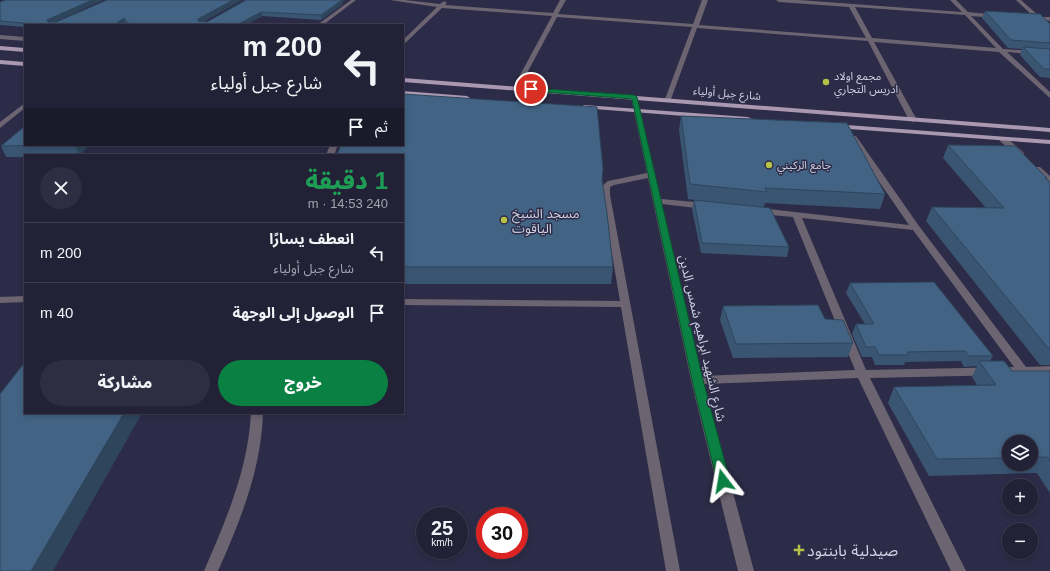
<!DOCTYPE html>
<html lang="ar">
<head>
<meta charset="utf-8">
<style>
	:root { --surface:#222136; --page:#2e2e42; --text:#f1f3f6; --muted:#a2a3ad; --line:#3f3e51; --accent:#0b8043 }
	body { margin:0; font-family:Helvetica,"Noto Sans Arabic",sans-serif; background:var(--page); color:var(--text); direction:rtl; height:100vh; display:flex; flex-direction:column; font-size:15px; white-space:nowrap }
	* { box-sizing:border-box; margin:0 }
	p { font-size:13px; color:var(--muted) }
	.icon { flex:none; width:22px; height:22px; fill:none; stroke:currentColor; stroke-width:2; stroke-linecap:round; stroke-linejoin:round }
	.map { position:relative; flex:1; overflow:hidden; direction:ltr }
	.panel { position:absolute; left:24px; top:154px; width:380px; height:260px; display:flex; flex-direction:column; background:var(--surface); border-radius:0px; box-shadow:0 2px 6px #0003,0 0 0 1px var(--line); direction:rtl }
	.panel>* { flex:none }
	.top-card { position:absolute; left:24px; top:24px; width:380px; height:122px; border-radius:0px; box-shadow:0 2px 6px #0003,0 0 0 1px var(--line); direction:rtl; background:#222136; color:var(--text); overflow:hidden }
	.fabs { position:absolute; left:1002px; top:435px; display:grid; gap:8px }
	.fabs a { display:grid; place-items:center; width:36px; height:36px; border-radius:50%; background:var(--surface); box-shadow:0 2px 6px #0003,0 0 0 1px var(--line); font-size:20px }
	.speed { position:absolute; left:416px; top:507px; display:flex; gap:8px; font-size:20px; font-weight:700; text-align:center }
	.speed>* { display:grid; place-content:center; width:52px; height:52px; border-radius:50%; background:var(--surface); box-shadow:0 2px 6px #0003,0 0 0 1px var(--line); line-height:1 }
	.speed small { font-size:10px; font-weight:400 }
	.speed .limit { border:6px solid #d22; background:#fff; color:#111 }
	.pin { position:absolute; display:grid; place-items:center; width:34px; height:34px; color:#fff; margin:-17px; border:2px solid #fff; border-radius:50%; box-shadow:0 1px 4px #0007 }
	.me { position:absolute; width:44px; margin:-22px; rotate:346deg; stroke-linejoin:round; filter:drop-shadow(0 0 3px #0008) }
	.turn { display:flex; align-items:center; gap:14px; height:84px; padding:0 16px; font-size:18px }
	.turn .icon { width:52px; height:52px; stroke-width:2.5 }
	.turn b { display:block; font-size:28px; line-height:34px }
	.then { display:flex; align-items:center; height:38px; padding:0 16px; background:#0003; gap:8px; font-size:15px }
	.round { display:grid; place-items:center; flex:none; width:42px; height:42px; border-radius:21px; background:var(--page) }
	.overview { display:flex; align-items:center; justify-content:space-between; height:68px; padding:0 16px }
	h1 { font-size:24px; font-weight:800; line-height:30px; color:#1e9e55 }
	.cta { display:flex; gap:8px; margin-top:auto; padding:8px 16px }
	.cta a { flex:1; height:46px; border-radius:24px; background:var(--accent); color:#fff; font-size:16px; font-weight:800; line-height:46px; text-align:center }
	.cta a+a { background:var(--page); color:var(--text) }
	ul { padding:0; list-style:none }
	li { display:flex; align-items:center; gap:12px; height:60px; padding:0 16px; border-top:1px solid var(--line) }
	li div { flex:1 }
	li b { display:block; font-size:15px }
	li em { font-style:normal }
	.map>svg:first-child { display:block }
</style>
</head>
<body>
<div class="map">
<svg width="1050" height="571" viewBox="0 0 1050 571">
	<rect width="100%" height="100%" fill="#2d2c48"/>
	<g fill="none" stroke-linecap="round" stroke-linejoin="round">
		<!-- minor -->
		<path fill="#6d6471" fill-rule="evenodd" d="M351,0H356L323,25H317Z
			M390,0H405L440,4L444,1L447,3L445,5L553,13L560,0H566L558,14L693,24L702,0H708L699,25L866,38L849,7L779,2L776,0H799L962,12L950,0H956L968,12L998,15L999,16L996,18L971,16L1003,49L1050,52V56L1007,52L1050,92V98L999,52L874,42L917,120L913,122L909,120L868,41L697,28L671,99L668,101L665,99L692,27L557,17L519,88L516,90L513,88L552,16L442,8L403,45V40L437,7ZM855,7L965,15L996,48L872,38Z
			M1016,0H1021L1040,17H1050V21L1044,20L1050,25V30L1038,20L1030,19V17H1034Z
			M0,35L25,37V41L0,39Z
			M634,95L637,97L661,199L705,203L709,206L705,209L662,204L702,376L855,370L793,217L759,214L755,211L759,208L909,225L849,138L853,136H856L919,226L1026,367L1050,366V374L870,378L966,571H951L858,378L704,384L754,571H738L691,380L648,178L614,185L610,187V195L680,571H666L621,307L403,305V299L620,301L602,195V186L608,181L647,173L631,97ZM802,218L913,230L1014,367L866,370Z
			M25,103V108L0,128V122Z
			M1000,137H1006L1024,153V157H1018L1000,141Z
			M330,145H338L334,155H326Z
			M1034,167H1040L1050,176V182L1034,171Z
			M25,296V302L0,303V297Z
			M251,413H263C261,470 241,519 218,571H204C226,520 248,470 251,413Z"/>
		<!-- major -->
		<path fill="#aa98b1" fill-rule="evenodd" d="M0,46L25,48V52L0,50Z
			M0,60L25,62V66L0,64Z
			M403,78L1050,128V132L403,82Z
			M403,91L467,96L470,98L467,100L403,95Z
			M584,105L748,117L752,119L748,121L582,108L581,107Z
			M833,124L1050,140V144L836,128H833Z"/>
	</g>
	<!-- wall -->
	<path fill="#395572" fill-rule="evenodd" d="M242,0L203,22H207L246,0H344L342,2L343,4L321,20L262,16L246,25H128L125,22L122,25H25V27L0,25V2L54,22Z
		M985,11L1050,24V78L1040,77L1020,55L1022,49L1008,48L982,18Z
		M681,116L885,194L880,209L765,203L764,207L789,247L787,257L701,253L692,209L694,200L688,199L679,130Z
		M25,145H89L80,155H25V157H6L1,146Z
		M948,145L1047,178V179L1050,182V365H1040L926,221L932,207L986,208L943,158Z
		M403,155L603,169L602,183L613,267L611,284H403Z
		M850,283L993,356L990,361L1012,371H1050V493L1037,473L929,476L888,403L894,387L977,385L972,377L977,366L964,367L961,361L905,362L904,365H875L872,357H862L852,334L856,324H865L846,293ZM1009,442H1031V464H1009Z
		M723,306L825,319L853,343L848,357L733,358L720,320Z"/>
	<!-- shaded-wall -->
	<path fill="#2e455c" d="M92,0H103L49,25L47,20Z
		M233,0H242L199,24L198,21V19Z
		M339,0H344L342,2L343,4L321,20V15Z
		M261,12L262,16L246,25H237Z
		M124,18L125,22L122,25H114Z
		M75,145H89L80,155H79Z
		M124,413H142L53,571H31Z"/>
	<!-- building -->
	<path fill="#426384" stroke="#2e455c" d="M6,0H92L47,20L48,22H56L107,0H233L198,19V21L207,22L246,0H342L321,15L261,12L237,25H130L124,18L114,25H46L0,21V2Z
		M985,11L1040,14L1050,24V43L1011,40Z
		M1023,47L1050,49V69H1044Z
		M403,94L597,107L603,169L602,180L607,213L613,267H403V155H337L341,145H403Z
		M681,116L847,123L885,194L765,188L767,192L690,184Z
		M25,126V145H43L1,146Z
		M948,145L1015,146L1047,178H1045L1050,182V349H1049L932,207L1004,208Z
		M694,200L770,208L789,247L702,243Z
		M934,282L993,356H969L965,351L907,352L908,355H879L875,347H866L856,324H874L850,283Z
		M818,305L825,319L843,320L853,343L736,344L723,306Z
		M979,361H1004L1012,371H1050V461L1047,457H1031V442H1009V458L937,459L894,387L996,385Z
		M25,362V413H124L31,571H0V394Z"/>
	<!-- route -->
	<path fill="#0b8043" stroke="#07532c" d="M529,88L634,95L637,97L703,380L730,481L728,485L723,486L719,485L717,481L692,380L632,99L531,91L528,89Z"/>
	<!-- markers -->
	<g fill="#b6c148" stroke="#2d2c48" stroke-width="1.5">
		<circle cx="826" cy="82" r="4"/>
		<circle cx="769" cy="165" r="4"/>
		<circle cx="504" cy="220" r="4"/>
		<path d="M797 544h4v4h4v4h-4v4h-4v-4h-4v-4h4z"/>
	</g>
	<g text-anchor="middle" stroke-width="3" stroke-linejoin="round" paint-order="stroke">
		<!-- far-poi labels -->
		<g font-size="11" fill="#cfd0e2" stroke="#2d2c48" text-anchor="start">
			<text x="834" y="80">مجمع اولاد<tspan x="834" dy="13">ادريس التجاري</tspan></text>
			<text x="777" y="169">جامع الركيني</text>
		</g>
		<!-- far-street labels -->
		<g font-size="11" fill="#cfd0e2" stroke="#2d2c48">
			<text transform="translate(727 93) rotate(5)" y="4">شارع جبل أولياء</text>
		</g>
		<!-- poi labels -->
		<g font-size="13" fill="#cfd0e2" stroke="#2d2c48" text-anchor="start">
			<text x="512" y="218">مسجد الشيخ<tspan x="512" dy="15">الياقوت</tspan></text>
		</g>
		<!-- street labels -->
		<g font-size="13" fill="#cfd0e2" stroke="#2d2c48">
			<text transform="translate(703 338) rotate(77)" y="5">شارع الشهيد ابراهيم شمس الدين</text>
		</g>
		<!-- near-poi labels -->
		<g font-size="16" fill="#cfd0e2" stroke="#2d2c48" text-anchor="start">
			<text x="807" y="556">صيدلية بابنتود</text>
		</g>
	</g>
</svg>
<div class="fabs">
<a><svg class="icon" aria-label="layers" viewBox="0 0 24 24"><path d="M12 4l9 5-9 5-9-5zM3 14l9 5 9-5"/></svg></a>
<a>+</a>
<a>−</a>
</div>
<div class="speed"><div>25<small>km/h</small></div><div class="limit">30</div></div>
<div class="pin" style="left:531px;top:89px;background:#d93025"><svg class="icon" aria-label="arrive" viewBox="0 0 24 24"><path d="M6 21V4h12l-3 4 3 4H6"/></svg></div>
<svg class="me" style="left:723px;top:481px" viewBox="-20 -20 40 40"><path d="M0-17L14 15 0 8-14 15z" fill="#0b8043" stroke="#fff" stroke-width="4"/></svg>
<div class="top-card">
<div class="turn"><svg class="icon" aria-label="left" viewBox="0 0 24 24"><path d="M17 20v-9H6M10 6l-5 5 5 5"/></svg><div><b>200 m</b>شارع جبل أولياء</div></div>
<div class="then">ثم<svg class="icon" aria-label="arrive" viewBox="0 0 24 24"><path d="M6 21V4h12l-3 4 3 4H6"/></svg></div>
</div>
<section class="panel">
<div class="overview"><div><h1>1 دقيقة</h1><p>240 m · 14:53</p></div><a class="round"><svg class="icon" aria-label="close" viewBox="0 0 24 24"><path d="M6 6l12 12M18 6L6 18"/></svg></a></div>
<ul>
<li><svg class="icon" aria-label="left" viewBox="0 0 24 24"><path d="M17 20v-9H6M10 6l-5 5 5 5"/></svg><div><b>انعطف يسارًا</b><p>شارع جبل أولياء</p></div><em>200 m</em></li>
<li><svg class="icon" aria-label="arrive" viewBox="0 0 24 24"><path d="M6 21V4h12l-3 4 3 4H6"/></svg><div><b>الوصول إلى الوجهة</b></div><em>40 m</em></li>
</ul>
<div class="cta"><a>خروج</a><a>مشاركة</a></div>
</section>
</div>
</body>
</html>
